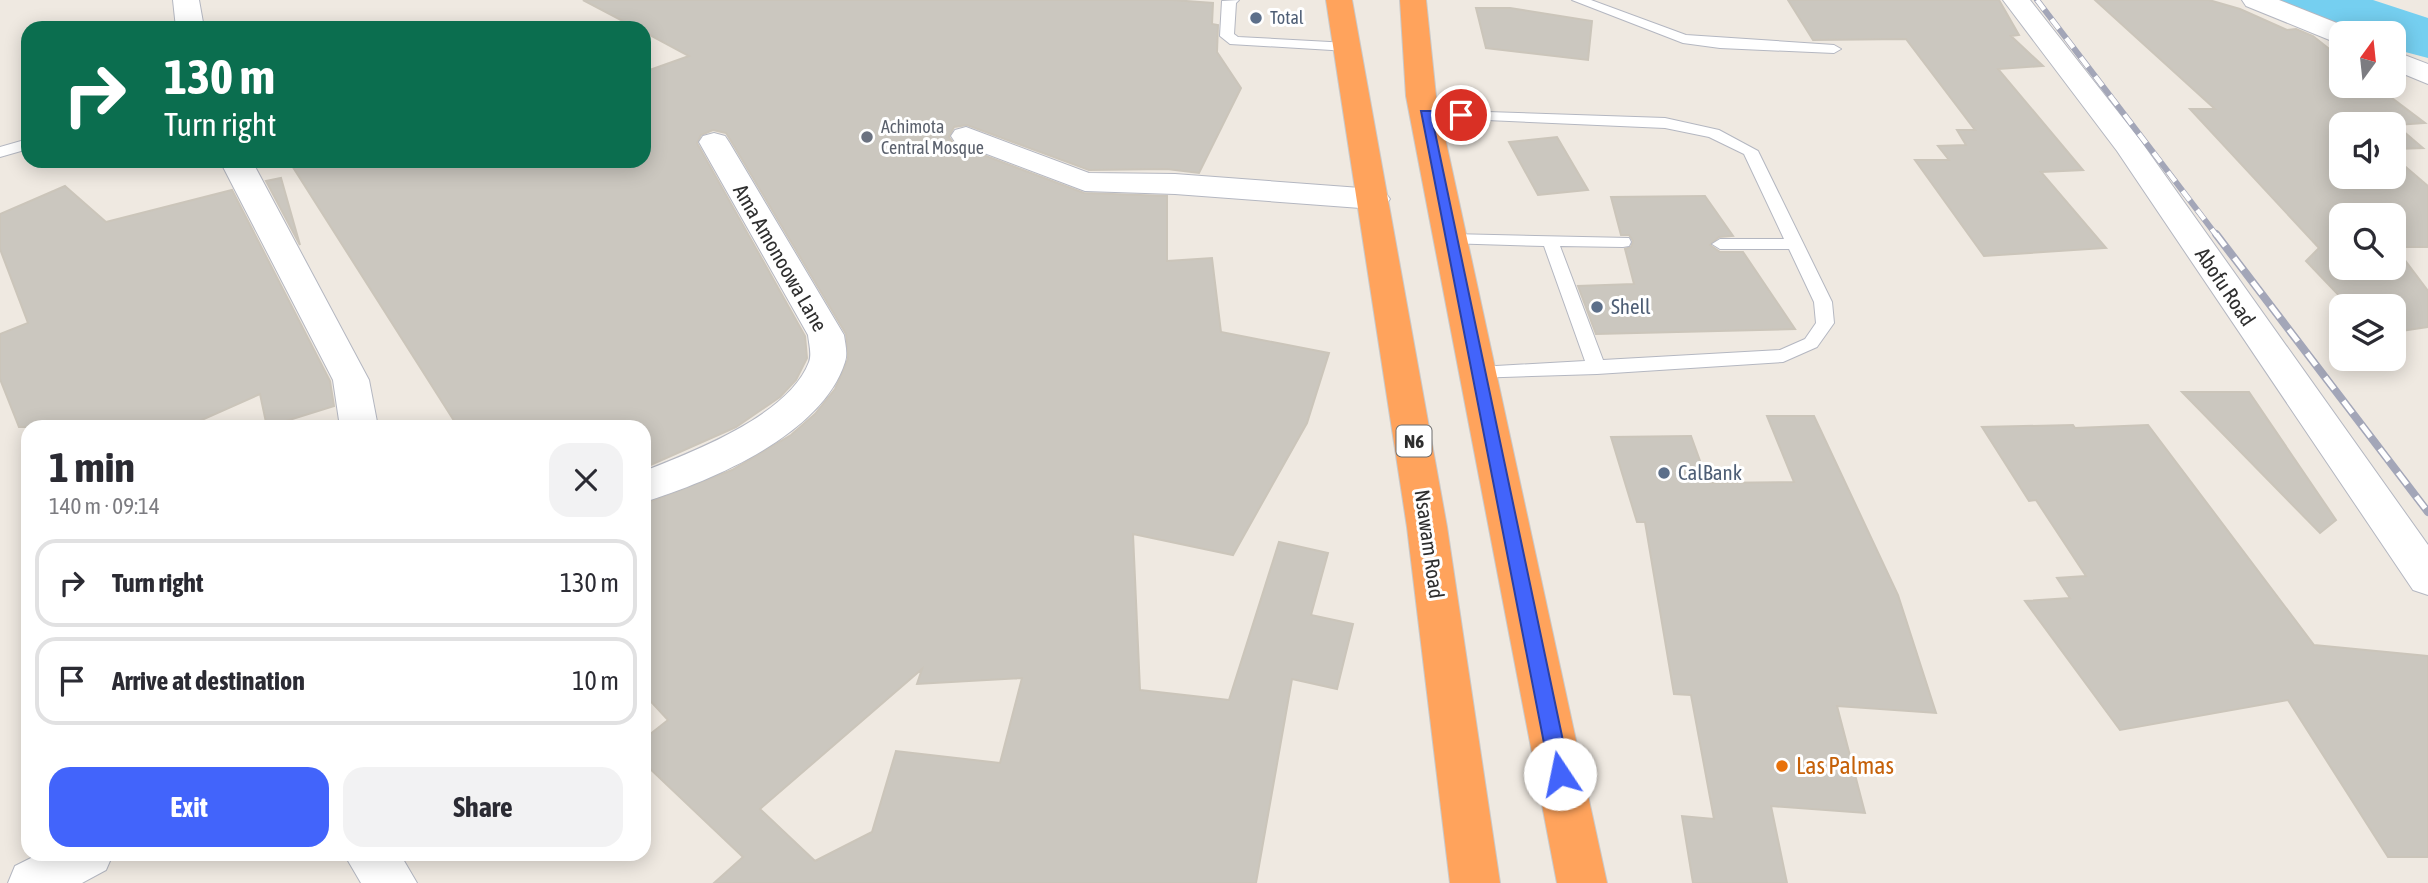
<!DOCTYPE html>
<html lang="en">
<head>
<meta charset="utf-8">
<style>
	:root { --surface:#fff; --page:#f2f2f3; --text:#2b2b33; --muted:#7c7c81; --line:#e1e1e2; --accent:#4264fb }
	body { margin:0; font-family:"Asap Condensed",sans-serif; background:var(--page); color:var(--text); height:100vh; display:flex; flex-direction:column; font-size:26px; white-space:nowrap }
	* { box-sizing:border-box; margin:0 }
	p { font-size:23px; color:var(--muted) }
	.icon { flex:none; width:38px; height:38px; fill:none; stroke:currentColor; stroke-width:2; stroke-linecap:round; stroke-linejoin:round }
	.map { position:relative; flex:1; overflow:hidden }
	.drawer { position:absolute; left:21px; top:420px; width:630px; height:441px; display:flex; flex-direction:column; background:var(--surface); border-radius:21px; box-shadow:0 4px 18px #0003 }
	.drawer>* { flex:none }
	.hud { position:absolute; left:21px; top:21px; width:630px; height:147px; border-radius:21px; box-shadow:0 4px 18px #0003; background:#0b6e4f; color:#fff; overflow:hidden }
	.needle { width:46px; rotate:15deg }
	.fabs { position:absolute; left:2329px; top:21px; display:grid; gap:14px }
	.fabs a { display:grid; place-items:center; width:77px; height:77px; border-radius:14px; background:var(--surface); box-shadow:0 4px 18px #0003; font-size:35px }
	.pin { position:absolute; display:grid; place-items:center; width:60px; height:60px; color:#fff; margin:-30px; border:4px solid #fff; border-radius:50%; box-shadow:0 2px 7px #0007 }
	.me { position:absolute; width:77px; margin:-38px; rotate:349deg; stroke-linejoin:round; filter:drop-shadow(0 0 5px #0008) }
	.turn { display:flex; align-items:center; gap:24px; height:147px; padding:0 28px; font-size:32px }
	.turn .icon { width:91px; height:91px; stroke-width:2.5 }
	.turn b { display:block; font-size:49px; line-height:60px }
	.round { display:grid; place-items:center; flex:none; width:74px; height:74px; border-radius:21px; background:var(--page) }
	.head { display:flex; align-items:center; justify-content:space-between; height:119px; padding:0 28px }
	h1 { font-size:42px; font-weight:700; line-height:52px }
	.primary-button { display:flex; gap:14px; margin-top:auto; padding:14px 28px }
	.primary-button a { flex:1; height:80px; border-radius:21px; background:var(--accent); color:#fff; font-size:28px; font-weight:700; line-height:80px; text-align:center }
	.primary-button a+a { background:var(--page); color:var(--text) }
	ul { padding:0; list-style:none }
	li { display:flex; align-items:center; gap:21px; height:88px; margin:0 14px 10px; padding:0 14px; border:4px solid var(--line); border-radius:21px }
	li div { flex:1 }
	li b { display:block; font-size:26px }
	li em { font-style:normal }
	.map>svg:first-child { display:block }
</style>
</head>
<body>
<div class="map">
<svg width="2428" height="883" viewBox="0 0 2428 883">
	<rect width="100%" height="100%" fill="#efe9e1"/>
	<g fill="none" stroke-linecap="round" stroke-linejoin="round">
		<!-- river -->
		<path fill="#75cff0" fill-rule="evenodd" d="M2280,0H2373L2428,18V58L2394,49V33C2359,33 2302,32 2280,0Z"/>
	</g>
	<!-- building -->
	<path fill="#cbc7bf" stroke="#cbc5ba" stroke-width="2" fill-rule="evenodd" d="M583,0H1173L1213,3L1212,24L1218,25L1217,52L1241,88L1199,173L1167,169L1089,170L967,125L954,127L949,137L954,144L1084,193L1167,196V261L1212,258L1221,332L1329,353L1307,423L1233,555L1133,534L1140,690L1229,700L1279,542L1328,553L1311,615L1353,624L1337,689L1292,679L1256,883H714L743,857L644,763V739L668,720L644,694V504L732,470L791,435L815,414L835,389L848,359L846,334L731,141L726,133L713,130L701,135L697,143L805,336L807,358L796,380L780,397L736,427L644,468V427H458L289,161H644V72L689,56L644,32V28H636ZM922,669L917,684L1022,678L1000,763L896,751L872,832L815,861L760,809Z
		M1788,0H1999L2019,35L2011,36L2043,66L1998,69L2083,170L2041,172L2106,248L1984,256L1915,160H1949L1938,146L1966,145L1957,130H1975L1906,39L1813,40Z
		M2095,0H2209L2240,9L2287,30L2296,29L2313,36L2342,59V86H2376L2425,123L2396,125L2423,148L2394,149V124H2342V177H2394V157L2428,186V247H2395L2428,291V327L2394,332V306H2349L2306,261L2319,248L2190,109H2215ZM2342,215H2394V268H2342Z
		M1476,8H1510L1592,21L1588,60L1486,48Z
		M1557,137L1588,190L1538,195L1509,142Z
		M281,178L300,245L266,181Z
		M65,186L106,222L232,190L330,381L334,406L267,427L260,394L186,427H19L0,379V334L28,323L0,249V214Z
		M1705,196L1733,236L1719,237L1710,245L1720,252H1743L1795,329L1596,334L1578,286L1634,284L1625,249L1631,247L1633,241L1629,235H1621L1611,197Z
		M2182,392H2249L2336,520L2320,533Z
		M1767,416H1814L1898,595L1936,713L1837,706L1865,813L1771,806L1787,883H1693L1682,816L1714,819L1691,695L1674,694L1645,522H1637L1611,437L1691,436L1708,483L1794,482Z
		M2073,425L2075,428L2148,425L2314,645L2428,656V857H2388L2288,700L2120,730L2025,601L2070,598L2057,578L2086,576L2036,500L2029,501L1982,427Z"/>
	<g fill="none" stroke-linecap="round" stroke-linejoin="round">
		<!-- lane casing -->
		<g stroke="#b4b7c1" stroke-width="2">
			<path id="lane" d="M1239,0L1236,3L1234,34L1238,37L1348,43L1355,47L1348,51L1230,44L1220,36L1222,1Z
				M1572,0H1591L1686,35L1834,45L1841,49L1834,53L1720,48L1683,43Z
				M1425,110L1665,118L1719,130L1758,151L1832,302L1834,323L1817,347L1783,362L1597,374L1473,378L1470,373L1479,367L1585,361L1544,246L1445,243L1443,239L1445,235L1451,234L1629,238L1631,242L1629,246L1623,247L1560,246L1603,360L1780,350L1805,339L1816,323L1814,302L1789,249H1720L1712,244L1720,239H1784L1744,154L1709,137L1665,128L1420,117V111Z
				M28,139V149L0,157V147Z"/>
		</g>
		<!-- street casing -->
		<g stroke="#b4b7c1" stroke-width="2">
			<path id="street" d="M173,0H199L204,28H176Z
				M2003,0H2030L2140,140L2428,545V595L2413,590L2117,151Z
				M2242,0H2279L2352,29L2355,33H2342V43L2332,41L2246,6Z
				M2394,51L2428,64V84L2394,70Z
				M966,127L1089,173L1175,174L1374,189L1385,192L1390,199L1385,206L1374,209L1175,194L1085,191L955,142L951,136L955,130Z
				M714,133L725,136L729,142L844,335C845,343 848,353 845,362C822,435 711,481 644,502V471C693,452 789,415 809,362C812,354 809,344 808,335L699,142L703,136Z
				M220,161H252L369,380L378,427H340L333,380Z
				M39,854H113L106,870L82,883H8L15,866Z
				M344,854H400L417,883H361Z"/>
		</g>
		<!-- highway casing -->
		<g stroke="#c9c9c9" stroke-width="2">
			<path id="highway" d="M1326,0H1352L1447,527L1500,883H1450L1407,527Z
				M1400,0H1426L1436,96L1607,883H1557L1406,96Z"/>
		</g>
		<!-- lane -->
		<use href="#lane" fill="#fff" fill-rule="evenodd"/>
		<!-- street -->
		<use href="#street" fill="#fff" fill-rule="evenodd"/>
		<!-- highway -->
		<use href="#highway" fill="#ffa35c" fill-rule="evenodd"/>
		<!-- rail-far1 casing -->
		<g stroke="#a3a6b8" stroke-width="6">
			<path id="rail-far1" d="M2037,0L2217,236"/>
		</g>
		<!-- rail casing -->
		<g stroke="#a3a6b8" stroke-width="8">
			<path id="rail" d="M2216,234L2428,512"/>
		</g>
		<!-- rail-far1 -->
		<use href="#rail-far1" stroke="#fff" stroke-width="4.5" stroke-dasharray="12" stroke-linecap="butt"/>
		<!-- rail -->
		<use href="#rail" stroke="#fff" stroke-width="5" stroke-dasharray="15" stroke-linecap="butt"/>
	</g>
	<!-- route -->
	<path fill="#4264fb" stroke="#2b41a3" stroke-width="2" d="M1421,111H1461L1467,115L1461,119L1432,118L1570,774L1567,780L1560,782L1553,780L1550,774Z"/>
	<!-- markers -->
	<g fill="#5c6f8a" stroke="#fff" stroke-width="2.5">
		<circle cx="1256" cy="18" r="7"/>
		<circle cx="1597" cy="307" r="7"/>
		<circle cx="1664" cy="473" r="7"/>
	</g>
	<circle fill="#6b7280" stroke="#fff" stroke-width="2.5" cx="867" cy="137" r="7"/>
	<circle fill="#e8710a" stroke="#fff" stroke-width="2.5" cx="1782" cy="766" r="7"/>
	<g text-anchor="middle" stroke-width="6" stroke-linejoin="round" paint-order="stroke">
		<!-- far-service labels -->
		<g font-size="18" fill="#4e5e75" stroke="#fff" text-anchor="start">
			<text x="1270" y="24">Total</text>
		</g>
		<!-- far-worship labels -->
		<g font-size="18" fill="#5b616d" stroke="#fff" text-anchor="start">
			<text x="881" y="133">Achimota<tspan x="881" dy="21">Central Mosque</tspan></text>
		</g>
		<!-- shield labels -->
		<rect fill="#fff" stroke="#6d6d6d" stroke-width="2" x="1396.5" y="425.5" width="35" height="31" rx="5"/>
		<g font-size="19" font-weight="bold" fill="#2e2e2e">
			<text x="1414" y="448">N6</text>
		</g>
		<!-- street labels -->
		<g font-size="21" fill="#2e2e2e" stroke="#fff">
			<text transform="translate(780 258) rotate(60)" y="7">Ama Amonoowa Lane</text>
			<text transform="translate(2225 287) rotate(56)" y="7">Abofu Road</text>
			<text transform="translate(1429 544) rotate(82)" y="7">Nsawam Road</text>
		</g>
		<!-- service labels -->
		<g font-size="21" fill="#4e5e75" stroke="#fff" text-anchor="start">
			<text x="1611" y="314">Shell</text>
			<text x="1678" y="480">CalBank</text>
		</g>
		<!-- near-food labels -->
		<g font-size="24" fill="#c56008" stroke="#fff" text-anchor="start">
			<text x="1796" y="774">Las Palmas</text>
		</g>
	</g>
</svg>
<div class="fabs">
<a><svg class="needle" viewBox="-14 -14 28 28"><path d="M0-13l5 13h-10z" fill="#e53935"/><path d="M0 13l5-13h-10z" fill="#7c7c81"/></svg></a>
<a><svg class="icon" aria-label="sound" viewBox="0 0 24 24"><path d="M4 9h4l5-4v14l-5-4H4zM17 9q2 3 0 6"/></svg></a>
<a><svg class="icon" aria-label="search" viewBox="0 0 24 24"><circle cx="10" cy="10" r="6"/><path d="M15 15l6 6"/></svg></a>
<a><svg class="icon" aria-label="layers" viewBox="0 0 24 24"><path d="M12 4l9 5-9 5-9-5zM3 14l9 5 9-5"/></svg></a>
</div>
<div class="pin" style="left:1461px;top:115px;background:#d93025"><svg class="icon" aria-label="arrive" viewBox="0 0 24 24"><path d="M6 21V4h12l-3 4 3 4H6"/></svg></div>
<svg class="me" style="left:1560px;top:774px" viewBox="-20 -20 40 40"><circle r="19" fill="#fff"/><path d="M0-13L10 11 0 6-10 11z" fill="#4264fb"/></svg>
<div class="hud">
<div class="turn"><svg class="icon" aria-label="right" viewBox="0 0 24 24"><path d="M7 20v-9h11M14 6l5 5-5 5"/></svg><div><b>130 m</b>Turn right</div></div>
</div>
<section class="drawer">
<div class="head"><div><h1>1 min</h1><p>140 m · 09:14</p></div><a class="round"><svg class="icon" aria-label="close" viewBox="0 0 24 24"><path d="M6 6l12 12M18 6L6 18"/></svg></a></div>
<ul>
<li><svg class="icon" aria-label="right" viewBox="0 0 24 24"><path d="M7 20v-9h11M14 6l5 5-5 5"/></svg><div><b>Turn right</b></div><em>130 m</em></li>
<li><svg class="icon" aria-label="arrive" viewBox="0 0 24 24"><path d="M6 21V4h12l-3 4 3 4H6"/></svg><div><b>Arrive at destination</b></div><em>10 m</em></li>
</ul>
<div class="primary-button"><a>Exit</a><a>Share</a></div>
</section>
</div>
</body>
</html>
